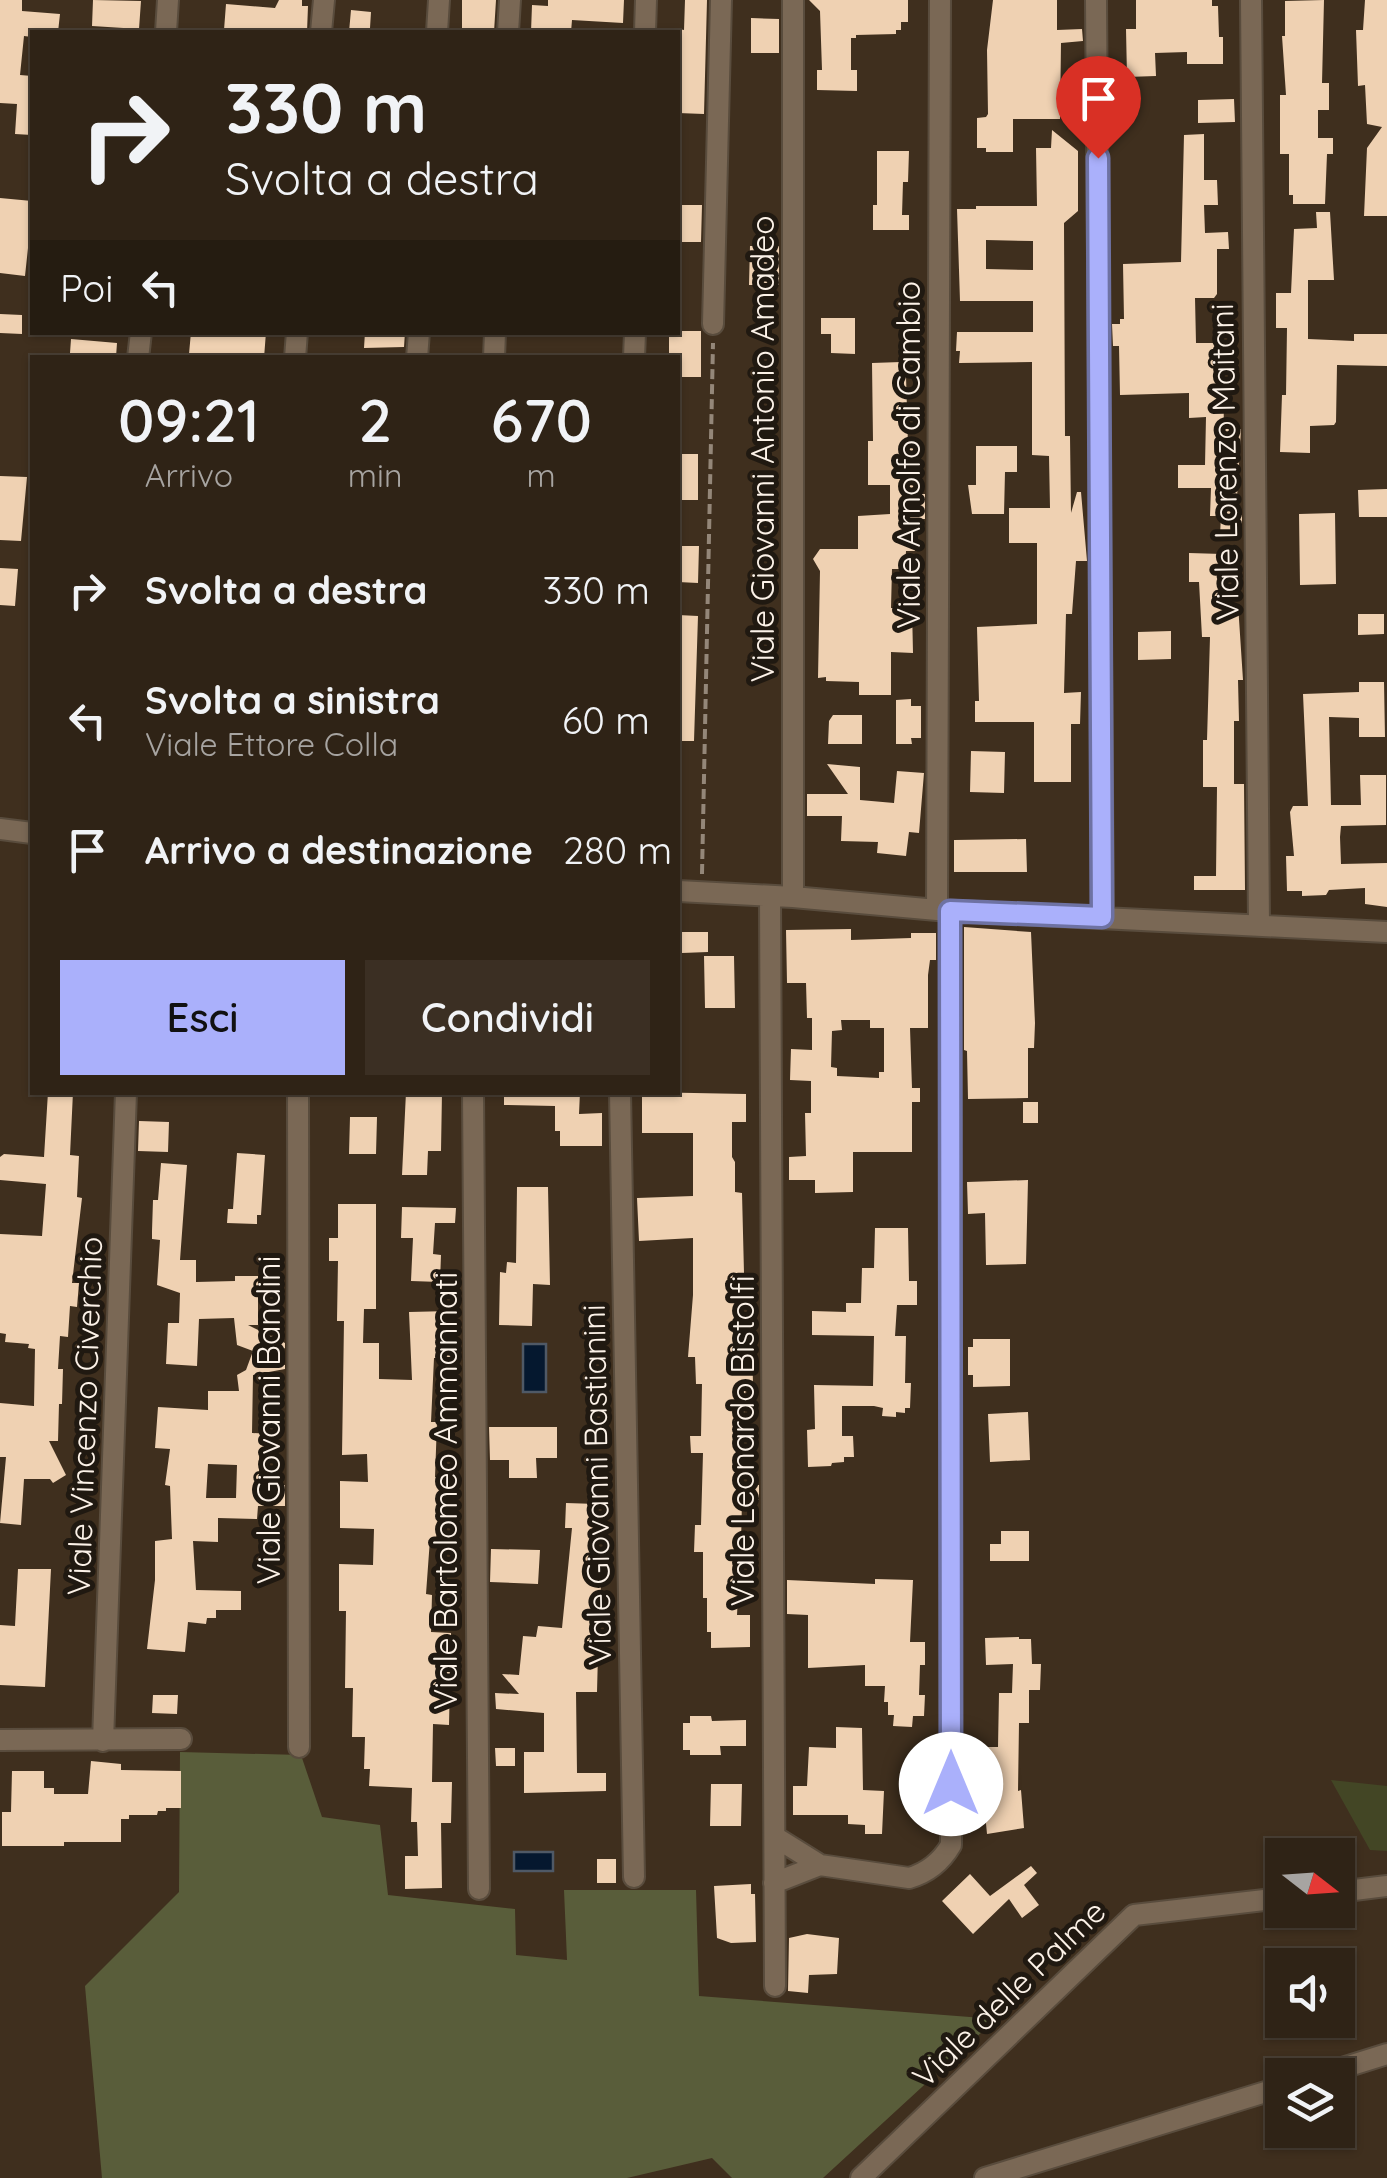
<!DOCTYPE html>
<html lang="it">
<head>
<meta charset="utf-8">
<style>
	:root { --surface:#2f2316; --page:#3b2f23; --text:#f1f3f6; --muted:#a7a4a1; --line:#4a4035; --accent:#aab0fb }
	body { margin:0; font-family:Quicksand,sans-serif; background:var(--page); color:var(--text); height:100vh; display:flex; flex-direction:column; font-size:38px; white-space:nowrap }
	* { box-sizing:border-box; margin:0 }
	p { font-size:32px; color:var(--muted) }
	.icon { flex:none; width:55px; height:55px; fill:none; stroke:currentColor; stroke-width:2; stroke-linecap:round; stroke-linejoin:round }
	.map { position:relative; flex:1; overflow:hidden }
	.drawer { position:absolute; left:30px; top:355px; width:650px; height:740px; display:flex; flex-direction:column; background:var(--surface); border-radius:0px; box-shadow:0 2px 8px #0004,0 0 0 2px var(--line) }
	.drawer>* { flex:none }
	.guide { position:absolute; left:30px; top:30px; width:650px; height:305px; border-radius:0px; box-shadow:0 2px 8px #0004,0 0 0 2px var(--line); background:#2f2316; color:var(--text); overflow:hidden }
	.needle { width:65px; rotate:107deg }
	.controls { position:absolute; left:1265px; top:1838px; display:grid; gap:20px }
	.controls a { display:grid; place-items:center; width:90px; height:90px; border-radius:0px; background:var(--surface); box-shadow:0 2px 8px #0004,0 0 0 2px var(--line); font-size:50px }
	.pin { position:absolute; display:grid; place-items:center; width:85px; height:85px; color:#fff; margin:-102px -42px; border-radius:50% 50% 50% 0; rotate:-45deg; box-shadow:0 0 10px #0007 }
	.pin .icon { rotate:45deg }
	.me { position:absolute; width:110px; margin:-55px; rotate:0deg; stroke-linejoin:round; filter:drop-shadow(0 0 8px #0008) }
	.turn { display:flex; align-items:center; gap:35px; height:210px; padding:0 30px; font-size:45px }
	.turn .icon { width:130px; height:130px; stroke-width:2.5 }
	.turn b { display:block; font-size:70px; line-height:85px }
	.then { display:flex; align-items:center; height:95px; padding:0 30px; background:#0003; gap:20px; font-size:38px }
	.eta { display:flex; justify-content:space-evenly; align-items:center; height:170px; text-align:center }
	.eta b { font-size:60px; font-weight:600; line-height:70px }
	.primary-button { display:flex; gap:20px; margin-top:auto; padding:20px 30px }
	.primary-button a { flex:1; height:115px; border-radius:0px; background:var(--accent); color:#111; font-size:40px; font-weight:600; line-height:115px; text-align:center }
	.primary-button a+a { background:var(--page); color:var(--text) }
	ul { padding:0; list-style:none }
	li { display:flex; align-items:center; gap:30px; height:130px; padding:0 30px }
	li div { flex:1 }
	li b { display:block; font-size:38px }
	li em { font-style:normal }
	.map>svg:first-child { display:block }
</style>
</head>
<body>
<div class="map">
<svg width="1387" height="2178" viewBox="0 0 1387 2178">
	<rect width="100%" height="100%" fill="#3f2f1e"/>
	<!-- green -->
	<path fill="#434625" d="M1331,1780L1387,1786V1851L1370,1850Z"/>
	<!-- forest -->
	<path fill="#595d3a" d="M180,1752L301,1755L322,1817L380,1825L388,1895L515,1909L516,1955L567,1960L564,1890H696L699,1996L996,2019L823,2178H732L712,2158L627,2178H102L85,1986L179,1892Z"/>
	<!-- water -->
	<path fill="#05182f" stroke="#4f5966" stroke-width="2.5" d="M523,1344H546V1392H523Z
		M514,1852H553V1871H514Z"/>
	<!-- building -->
	<path fill="#efd1b2" fill-rule="evenodd" d="M0,0H22V11L60,14L58,32H32V37L24,36L20,75L32,76V135L15,134L17,104L0,103Z
		M93,0L141,1L139,29L92,26Z
		M279,0H302V6H308L307,32L224,30L226,4L275,8Z
		M462,0H496L494,32H462Z
		M548,0H624L623,23L572,20L571,32H531L532,5L548,6Z
		M685,0H707L704,114L678,113L679,29L684,30Z
		M809,0H908V22H901V30H896V34L856,35V38H851V70H857V91L817,90V70H822L820,11Z
		M993,0H1057V30L1082,29L1083,41L1061,43L1060,119H1013V152H986V148H977V118L986,117L988,114L987,50Z
		M1136,0H1212V6H1218L1219,37H1223V64H1187V52L1155,53L1156,76L1127,77L1126,29H1136Z
		M1324,0L1322,83H1329V110H1318V138H1333V154H1327L1325,204H1293V195H1289V154H1280V95H1286L1282,36H1285V1Z
		M1365,0H1387V216H1364L1367,148L1382,127L1367,124L1365,85L1358,86L1356,30H1363Z
		M351,10L371,12L370,28H366V32H349Z
		M751,18L779,19V53H751Z
		M1234,99L1235,122L1198,123V100Z
		M1052,130L1078,151V211L1064,223L1065,436H1070L1071,513L1077,492H1081L1087,561H1076L1072,614H1066L1064,693L1081,692L1080,724H1071V782H1034V722H975V701H979L977,627L1037,624V543H1009V508H1050L1049,456L1032,455V362L959,363L960,351H956L957,332H1033V301H960L957,209H976V206H1037L1036,148H1051ZM986,240L1033,241V270L986,269Z
		M1204,134V180H1217L1218,205H1204L1205,233L1228,232L1229,249H1217V294L1214,298H1195L1196,343H1231V375H1223L1224,429H1241L1236,515H1242V528H1236V535H1220L1221,516H1210L1211,488H1178V465H1205L1206,417L1189,418V393L1120,395L1119,346H1113L1112,324H1120V319H1124L1123,264L1181,262L1184,135Z
		M877,151H909L908,182H903L902,215H909V230H873V205H877Z
		M0,198L32,201V248H28L25,276L0,273Z
		M678,205H702L701,242H678Z
		M1316,212H1330L1334,280H1308V339L1354,341V334H1387V366L1337,365L1336,422L1334,425L1310,426V453L1280,452L1282,395H1286L1287,328H1276V293H1291L1294,229L1317,228Z
		M750,246H779V285H749Z
		M0,314L22,315V334L0,333Z
		M821,318H855V354L831,353V334H821Z
		M678,331H701V377H678V358H669V332Z
		M191,332L252,335L266,332L264,358H199L189,354Z
		M365,332H405L404,347L364,348Z
		M71,339L117,343L116,357L70,353Z
		M901,362V376H906L908,445H913L914,494H925V519H916L915,551H906L905,569H892L891,608H912L913,653L891,652V695H859V682L826,681V677L818,678L820,571L813,559L820,549H858V516L890,514V485H868V441H873L872,363Z
		M976,446H1017V472H1005L1004,514H972L968,485H976Z
		M678,454H698V500H678Z
		M0,476L27,477L21,541L0,540Z
		M1387,489V517H1359L1358,490Z
		M1335,513L1336,584L1300,585L1299,514Z
		M678,546H699L698,583L678,582Z
		M1189,553L1222,554L1220,605L1238,604L1243,680H1238L1239,721H1234V784H1244L1245,890H1194V876H1216L1217,787H1203V740H1207L1210,637H1202L1199,582H1189Z
		M0,568L18,569L15,606L0,605Z
		M1358,614H1384V634L1358,635Z
		M678,615L698,616L694,741H678Z
		M1171,631V659L1138,660V632Z
		M1359,682H1384L1385,737H1359V718L1329,717L1331,805H1361L1360,775H1386V825L1341,826L1340,837L1341,864L1387,863V907L1365,904V888L1329,890L1326,895L1302,896V891H1287L1286,856H1294L1290,812L1293,806H1308L1303,694L1359,692Z
		M911,699V706H921V738H911L912,744H896V700Z
		M833,715H862V744H828L829,721Z
		M971,751L1005,752L1004,793L970,792Z
		M827,764L860,767V800L894,803L897,771L924,773L919,833L909,832L906,856L877,853L878,842L841,841L842,816H807V794H848Z
		M1026,839L1027,872H954V840Z
		M964,927L1031,932L1035,1023L1034,1048H1028V1098L968,1099L967,1051L964,1050Z
		M851,929V940L911,938V933H936V960H930L928,975V1028H910L912,1088H920V1102H912V1152H853V1192L815,1193V1180H789V1157L806,1156L805,1113H811V1081L790,1080L791,1049L812,1050V1018H807L806,983H787L786,930ZM841,1020H870V1028H884V1072H879V1078L837,1076V1068L831,1067L832,1031L842,1030Z
		M682,932H708V952L682,953Z
		M704,956H734L735,1008H705Z
		M48,1092H73L70,1155L79,1156L77,1197L82,1198L72,1283H79L77,1307L70,1306L68,1337L60,1336L58,1369H63L62,1404H59L58,1441H49L66,1475L53,1483L50,1479H24L21,1525L0,1523L6,1457H0V1403L34,1406L35,1349L28,1348L29,1344L5,1342L6,1334L0,1333V1234L42,1236L46,1184L0,1180V1157L4,1154L44,1157Z
		M406,1092H442L441,1151H428L427,1175H402Z
		M504,1092H580L579,1114L602,1113V1146H560V1131H555V1106L504,1105Z
		M642,1092L746,1094V1122H732V1157L735,1162V1192L742,1193L744,1273L741,1347H752L753,1383H746L744,1415H749V1429L739,1444L738,1486L759,1485V1500H742L741,1544H736L739,1577L737,1615H750V1647L711,1648V1632H707V1598H703V1552H694L695,1525H701L703,1453H691L690,1436H701L702,1384H696L695,1357H688L693,1295V1238L639,1241L637,1198L693,1196V1133H642Z
		M1023,1102H1038V1123H1023Z
		M350,1117H377L376,1154H349Z
		M139,1121L169,1122L168,1152L138,1151Z
		M237,1153L265,1155L261,1215H257V1224L227,1223L228,1209H233Z
		M161,1163L187,1165L180,1260H196V1282L235,1281V1276H258V1325H248L285,1343V1348L260,1361L285,1365V1369L253,1375L252,1433L270,1434L269,1450H264V1456H259V1480H263V1485H285V1506H258L257,1519L218,1518V1542L193,1541L196,1590L241,1591V1610H216V1618H207L206,1624L188,1622L185,1652L147,1649L155,1580V1541L172,1539L170,1486L165,1485L170,1449L155,1448L158,1407L208,1410V1391H239L237,1375L246,1370L253,1351L237,1345L234,1318L199,1319L197,1366L166,1364L168,1323H179L180,1293L157,1285L160,1240L152,1239V1231L153,1200H158ZM208,1464L237,1465L236,1498H206Z
		M1028,1180L1026,1264L986,1265L985,1213L968,1214L967,1182Z
		M517,1187H548L550,1285L533,1284L532,1326L499,1325L500,1272L506,1273L507,1262L516,1263Z
		M338,1204H376V1309H364L363,1343H379V1379L412,1380L409,1312L450,1311L451,1358H434L431,1422H437L435,1477H441L436,1540L430,1539L426,1594L432,1595L431,1632L451,1633L449,1725L433,1724L432,1782H452L451,1823H441L442,1888L405,1889V1856H418L417,1822H411L412,1788L369,1786L370,1769H364L365,1737H352L353,1688H345L346,1611H339V1564L373,1565L374,1529L340,1528V1481L368,1482L367,1454L342,1455L344,1321H337L338,1261H329V1238H338Z
		M402,1207L456,1208L455,1223H435L433,1254L441,1255L440,1282L411,1281L413,1238H401Z
		M875,1228H908L909,1281H917V1305H897L895,1336H906L905,1383H911L910,1408H905V1413L896,1412V1417L882,1416L883,1408L874,1406H842V1436H853L854,1457H844V1462L832,1463L831,1466L808,1467L807,1430L815,1429L814,1385L873,1386L874,1336L812,1335V1311L846,1312V1303H861L862,1268H874Z
		M973,1339H1010V1386L973,1387V1375H968V1347H973Z
		M1028,1412L1030,1460L990,1462L988,1414Z
		M489,1427H557V1458H536L537,1478H509V1460H490Z
		M566,1503L597,1504V1584L601,1585L599,1634L605,1635L604,1655L598,1654L597,1692H576L577,1773H606V1791L524,1793V1752H544V1713L496,1709L495,1693L519,1694L502,1674L519,1675L523,1636L536,1637L538,1626L562,1628L572,1528H565Z
		M1001,1531H1029V1561H990V1544H1001Z
		M491,1549L540,1550L538,1584L490,1582Z
		M18,1569H51L45,1687L0,1685V1625L15,1626Z
		M875,1579L913,1580L910,1642H925V1665H920L919,1695H925L924,1716H913L912,1727L893,1726L894,1715H888V1702H884L885,1686H865V1665L808,1668V1615L787,1614V1580L875,1584Z
		M1019,1637V1639H1031L1032,1664H1041L1040,1690H1029V1723H1019L1018,1791L1021,1790L1024,1828L987,1834L985,1813H979L977,1772L965,1771V1755H988V1747H998L999,1693H1012L1013,1664L986,1665L985,1638Z
		M153,1695H178L177,1714L152,1713Z
		M690,1716H711L712,1721L746,1720V1746H720L721,1755H690V1750H683V1723H690Z
		M836,1727L862,1728L863,1790L884,1791L882,1834H865V1825L848,1824V1815H793V1786H807L809,1747L836,1748Z
		M495,1748H515V1766H496Z
		M91,1761L121,1764V1770L181,1771V1808H166V1811H158L157,1815H129V1819H121V1842H64V1846H2V1812H11L12,1771H44V1788H54V1794H88Z
		M711,1784H742L741,1826H710Z
		M597,1859H616V1883H597Z
		M1031,1866L1037,1873L1024,1885L1039,1905L1022,1918L1009,1899L973,1934L942,1901L970,1874L990,1896Z
		M751,1884V1894H755L756,1942L731,1943L717,1938L714,1886Z
		M807,1934L839,1938L837,1974L809,1975L808,1993L788,1991L789,1938Z"/>
	<g fill="none" stroke-linecap="round" stroke-linejoin="round">
		<!-- street casing -->
		<g stroke="#594c3d" stroke-width="24">
			<path id="street" d="M793,0V897
				M1096,0L1103,917
				M1251,0L1259,924
				M166,32L168,0
				M321,32L324,0
				M437,32L439,0
				M508,32L510,0
				M645,32L646,0
				M713,324L721,0
				M138,358L141,332
				M295,358L297,332
				M417,358L419,332
				M494,358L495,332
				M634,358L635,332
				M0,829L32,833
				M678,891L793,897L937,910L1387,932
				M770,896L775,1986
				M937,910L940,0
				M298,1092L299,1747
				M473,1092L479,1889
				M620,1092L634,1877
				M0,1740L181,1739
				M103,1741L126,1092
				M820,1865L909,1878C927,1873 941,1862 951,1845L950,911
				M774,1883L820,1865L775,1837
				M1338,1892L1387,1886
				M1320,2075L1387,2054
				M861,2178L1134,1915L1282,1898
				M985,2178L1282,2087"/>
		</g>
		<!-- path -->
		<path stroke="#948779" stroke-width="4" stroke-dasharray="10 5" stroke-linecap="butt" d="M702,874L713,343"/>
		<!-- street -->
		<use href="#street" stroke="#7a6855" stroke-width="20"/>
	</g>
	<g fill="none" stroke-linecap="round" stroke-linejoin="round">
		<!-- route casing -->
		<g stroke="#6e72a3" stroke-width="25">
			<path id="route" d="M951,1784L950,911L1102,917L1098,158"/>
		</g>
		<!-- route -->
		<use href="#route" stroke="#aab0fb" stroke-width="18"/>
	</g>
	<g text-anchor="middle" stroke-width="10" stroke-linejoin="round" paint-order="stroke">
		<!-- street labels -->
		<g font-size="32" fill="#fcf2e8" stroke="#201911">
			<text transform="translate(763 449) rotate(-90)" y="11">Viale Giovanni Antonio Amadeo</text>
			<text transform="translate(909 455) rotate(-90)" y="11">Viale Arnolfo di Cambio</text>
			<text transform="translate(1225 462) rotate(-91)" y="11">Viale Lorenzo Maitani</text>
			<text transform="translate(85 1416) rotate(-88)" y="11">Viale Vincenzo Civerchio</text>
			<text transform="translate(269 1420) rotate(-90)" y="11">Viale Giovanni Bandini</text>
			<text transform="translate(743 1441) rotate(-90)" y="11">Viale Leonardo Bistolfi</text>
			<text transform="translate(597 1485) rotate(-91)" y="11">Viale Giovanni Bastianini</text>
			<text transform="translate(446 1491) rotate(-90)" y="11">Viale Bartolomeo Ammannati</text>
			<text transform="translate(1009 1994) rotate(-44)" y="11">Viale delle Palme</text>
		</g>
	</g>
</svg>
<div class="controls">
<a><svg class="needle" viewBox="-14 -14 28 28"><path d="M0-13l5 13h-10z" fill="#e53935"/><path d="M0 13l5-13h-10z" fill="#a7a4a1"/></svg></a>
<a><svg class="icon" aria-label="sound" viewBox="0 0 24 24"><path d="M4 9h4l5-4v14l-5-4H4zM17 9q2 3 0 6"/></svg></a>
<a><svg class="icon" aria-label="layers" viewBox="0 0 24 24"><path d="M12 4l9 5-9 5-9-5zM3 14l9 5 9-5"/></svg></a>
</div>
<div class="pin" style="left:1098px;top:158px;background:#d93025"><svg class="icon" aria-label="arrive" viewBox="0 0 24 24"><path d="M6 21V4h12l-3 4 3 4H6"/></svg></div>
<svg class="me" style="left:951px;top:1784px" viewBox="-20 -20 40 40"><circle r="19" fill="#fff"/><path d="M0-13L10 11 0 6-10 11z" fill="#aab0fb"/></svg>
<div class="guide">
<div class="turn"><svg class="icon" aria-label="right" viewBox="0 0 24 24"><path d="M7 20v-9h11M14 6l5 5-5 5"/></svg><div><b>330 m</b>Svolta a destra</div></div>
<div class="then">Poi<svg class="icon" aria-label="left" viewBox="0 0 24 24"><path d="M17 20v-9H6M10 6l-5 5 5 5"/></svg></div>
</div>
<section class="drawer">
<div class="eta">
<div><b>09:21</b><p>Arrivo</p></div>
<div><b>2</b><p>min</p></div>
<div><b>670</b><p>m</p></div>
</div>
<ul>
<li><svg class="icon" aria-label="right" viewBox="0 0 24 24"><path d="M7 20v-9h11M14 6l5 5-5 5"/></svg><div><b>Svolta a destra</b></div><em>330 m</em></li>
<li><svg class="icon" aria-label="left" viewBox="0 0 24 24"><path d="M17 20v-9H6M10 6l-5 5 5 5"/></svg><div><b>Svolta a sinistra</b><p>Viale Ettore Colla</p></div><em>60 m</em></li>
<li><svg class="icon" aria-label="arrive" viewBox="0 0 24 24"><path d="M6 21V4h12l-3 4 3 4H6"/></svg><div><b>Arrivo a destinazione</b></div><em>280 m</em></li>
</ul>
<div class="primary-button"><a>Esci</a><a>Condividi</a></div>
</section>
</div>
</body>
</html>
